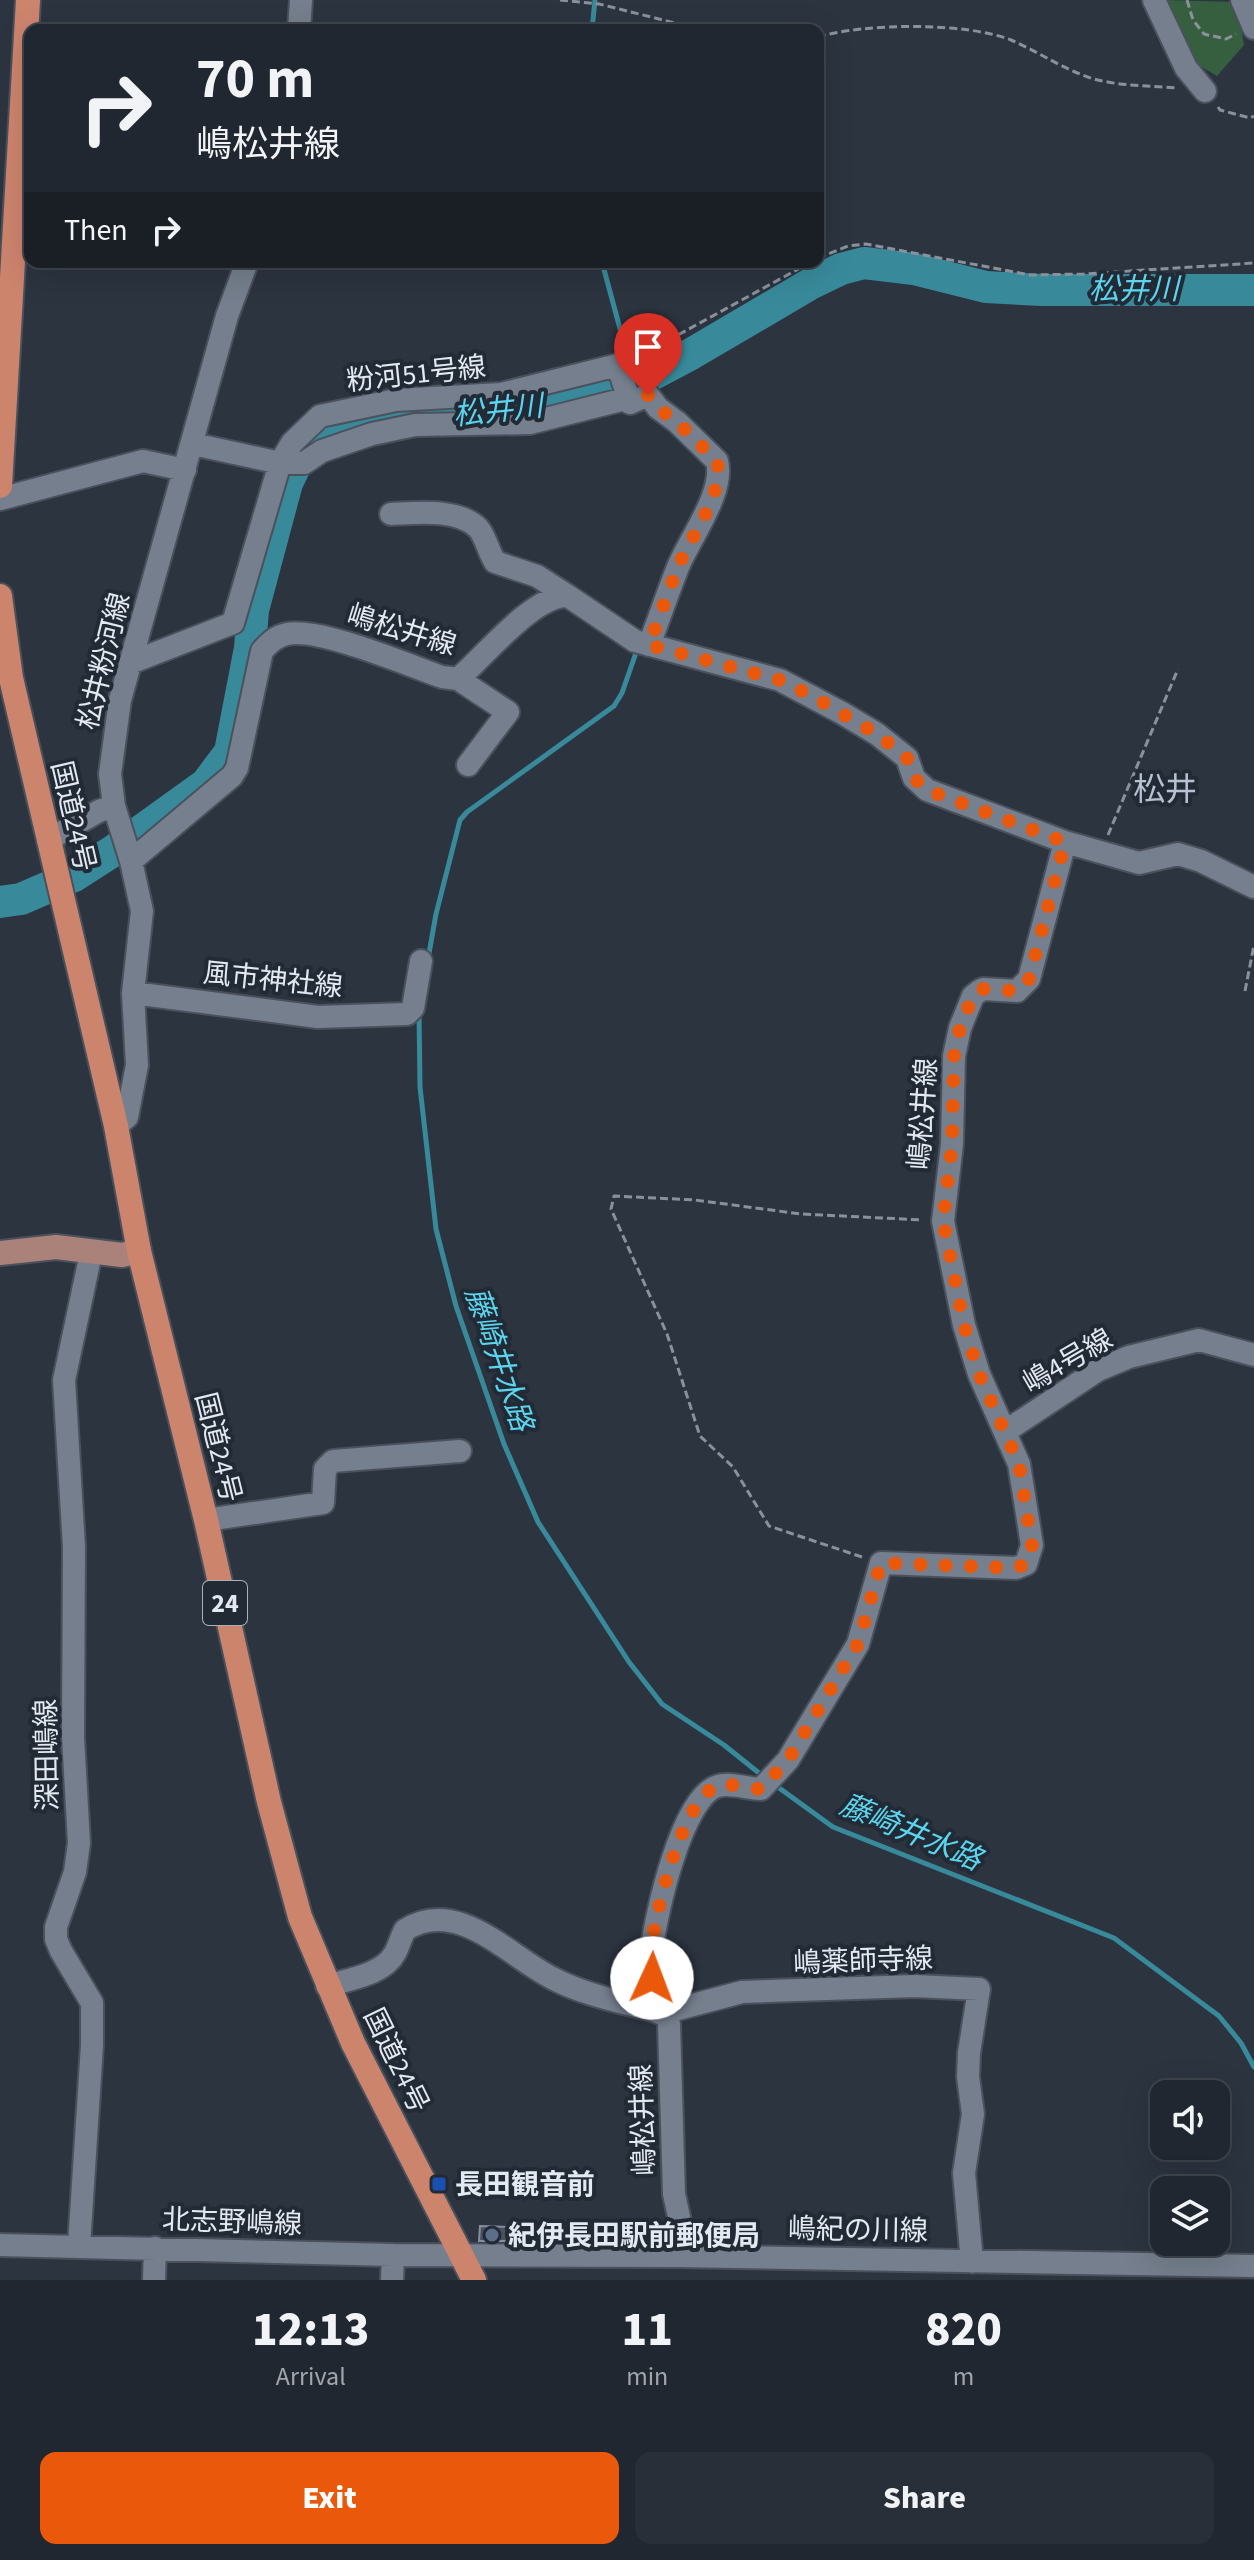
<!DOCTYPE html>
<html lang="en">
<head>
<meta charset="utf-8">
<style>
	:root { --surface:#212730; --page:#292f38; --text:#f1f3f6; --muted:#a2a5ab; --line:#3e444c; --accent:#ea580c }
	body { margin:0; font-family:"Source Sans 3","Noto Sans JP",sans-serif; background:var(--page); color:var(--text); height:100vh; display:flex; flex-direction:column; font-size:30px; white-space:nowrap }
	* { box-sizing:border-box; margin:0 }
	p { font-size:26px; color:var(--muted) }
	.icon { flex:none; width:44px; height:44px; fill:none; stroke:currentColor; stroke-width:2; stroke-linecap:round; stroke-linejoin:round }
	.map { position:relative; height:2280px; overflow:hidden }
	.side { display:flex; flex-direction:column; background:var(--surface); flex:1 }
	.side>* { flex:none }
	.guide { position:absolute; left:24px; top:24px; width:800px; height:244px; border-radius:16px; box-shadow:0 8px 32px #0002,0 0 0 2px var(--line); background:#212730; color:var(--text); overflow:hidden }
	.fabs { position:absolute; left:1150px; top:2080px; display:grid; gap:16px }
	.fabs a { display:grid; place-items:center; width:80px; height:80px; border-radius:16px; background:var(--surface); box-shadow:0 8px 32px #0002,0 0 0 2px var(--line); font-size:40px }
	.pin { position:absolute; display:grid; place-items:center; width:68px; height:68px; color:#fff; margin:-82px -34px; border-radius:50% 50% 50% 0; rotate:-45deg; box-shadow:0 0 8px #0007 }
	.pin .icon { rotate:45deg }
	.me { position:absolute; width:88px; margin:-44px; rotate:2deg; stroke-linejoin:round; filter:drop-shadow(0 0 6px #0008) }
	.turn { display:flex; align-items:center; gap:28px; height:168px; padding:0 40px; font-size:36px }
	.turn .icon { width:104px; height:104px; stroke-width:2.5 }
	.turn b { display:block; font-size:56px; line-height:68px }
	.then { display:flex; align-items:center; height:76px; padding:0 40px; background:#0003; gap:16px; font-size:30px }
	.eta { display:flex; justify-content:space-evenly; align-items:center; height:136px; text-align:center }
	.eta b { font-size:48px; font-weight:800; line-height:56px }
	.primary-button { display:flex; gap:16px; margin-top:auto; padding:16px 40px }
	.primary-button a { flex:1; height:92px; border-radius:16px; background:var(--accent); color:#fff; font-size:32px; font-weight:800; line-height:92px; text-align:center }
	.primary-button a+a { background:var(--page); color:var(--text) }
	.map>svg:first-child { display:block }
</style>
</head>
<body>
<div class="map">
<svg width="1254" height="2280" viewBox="0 0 1254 2280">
	<rect width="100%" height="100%" fill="#2c3440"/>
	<!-- green -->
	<path fill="#365f3f" d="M1164,0L1237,2L1244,45L1217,76L1190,60Z"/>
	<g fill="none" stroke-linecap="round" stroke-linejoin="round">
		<!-- stream -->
		<path stroke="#388a9b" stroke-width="5" d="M592,30L595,0
			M602,262L626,351
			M428,959L436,914L460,820L467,812L614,706L622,693L638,647
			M419,1012L420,1087L436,1229L456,1306L504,1444L538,1522L629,1662L662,1704L724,1745L764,1777
			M775,1785L833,1827L1114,1938L1219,2016L1241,2043L1254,2067"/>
		<!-- river -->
		<path stroke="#388a9b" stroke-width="32" d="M0,902L21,899L74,876L113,851L206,784L230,752L250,648L253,610L287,483L299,458L311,444L346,427L373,422L535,408L621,391L691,354L812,283L841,269L864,263L914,269L986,287L1042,290H1254"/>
	</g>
	<!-- building -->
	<path fill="#49515f" stroke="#858f9e" stroke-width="2" d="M480,2226L511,2227L510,2241H479Z"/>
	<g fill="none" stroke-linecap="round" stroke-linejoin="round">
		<!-- minor casing -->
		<g stroke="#4a515c" stroke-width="26">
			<path id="minor" d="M1154,0L1186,68L1205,91
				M1242,0L1254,28
				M299,30L301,0
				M618,366L630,403L648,395L658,408L677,422L717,461C725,492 690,538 678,567C668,592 659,619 649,645
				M193,444L280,463L292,443L320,416L396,400L501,394L630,362
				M0,499L143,461L185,470
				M391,514C416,513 458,508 478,528C486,537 488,551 495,562L537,576L568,596
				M130,663L233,623L280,463H304L322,451L372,434L415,425L530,423L629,398
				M458,679L508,712L468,765
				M48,840L99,811L114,806
				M1065,842L1139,863L1178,854L1201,861L1254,887
				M131,861L232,776L237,768L262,651C269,643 276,636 287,634C319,627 408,665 442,677L458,679C485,656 533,595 568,596L635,641L780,680L842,713L877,734L907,758L914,778L927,790L1065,842L1029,979L1017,991L983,989L978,992L973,996L960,1028L954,1056L952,1144L943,1221L964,1325L979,1374L1019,1464L1032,1545L1026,1564L1016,1568L881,1563L858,1644L788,1760L761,1789C748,1789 730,1782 718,1786C682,1796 656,1914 652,1948C650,1966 652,1986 653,2004L655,2011L667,2016L669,2024L674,2194L681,2226L677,2256
				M133,993L318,1017L407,1014L413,1008L421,961
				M116,1126L127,1117L137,1065L133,993L142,911L131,861L114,806L110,774L120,700L227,316L247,262
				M1006,1431L1098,1370L1129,1357L1199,1340L1254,1355
				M206,1520L323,1503L325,1469L333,1461L460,1451
				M327,1986C349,1979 383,1975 395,1953C399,1946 401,1937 405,1930C458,1896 509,1957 554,1979C585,1995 622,2002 655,2011H670L742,1992L915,1986L979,1989L969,2053L968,2077L973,2114L964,2173L972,2262
				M0,2245L393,2255L677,2256L1254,2266
				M79,2246L92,2045V2003L61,1951L56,1939V1927L75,1872L79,1843L73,1737L74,1547L64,1380L91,1253
				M154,2280L155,2248
				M392,2280L393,2255"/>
		</g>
		<!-- major casing -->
		<g stroke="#4a515c" stroke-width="28">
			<path id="major" d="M0,1253L56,1247L122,1255L139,1251"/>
		</g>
		<!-- highway casing -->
		<g stroke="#4a515c" stroke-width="28">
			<path id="highway" d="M0,486L28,0
				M0,596L11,678L116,1126L139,1251L206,1520L269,1802L300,1917L353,2043L474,2280"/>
		</g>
		<!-- path -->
		<path stroke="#8a919b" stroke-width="3" stroke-dasharray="8 4" stroke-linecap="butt" d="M560,0L599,4L703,30
			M1187,0L1193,20L1204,34L1226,39L1236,34
			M818,37C864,23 966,22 1011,40C1039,52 1064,70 1094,79C1120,86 1151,86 1178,88
			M1218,107L1220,110L1250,118L1254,116
			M818,258L848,246L866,244L1030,275L1084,274L1254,263
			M647,352L811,262
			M1108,835L1178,669
			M1245,991L1254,945
			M862,1557L769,1526L733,1467L700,1436L667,1334L611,1209L614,1196L695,1200L801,1214L923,1220"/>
		<!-- minor -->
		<use href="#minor" stroke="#757f8d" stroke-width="22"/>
		<!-- major -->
		<use href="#major" stroke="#aa827a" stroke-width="24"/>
		<!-- highway -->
		<use href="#highway" stroke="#cd846d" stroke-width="24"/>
	</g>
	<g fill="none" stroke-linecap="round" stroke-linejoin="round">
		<!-- route -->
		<path stroke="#ea580c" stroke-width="14" stroke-dasharray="0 25.2" d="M648,395L658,408L677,422L717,461C725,492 690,538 678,567C668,592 659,619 649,645L780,680L812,696L877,734L907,758L914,778L927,790L1065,842L1029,979L1017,991L983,989L978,992L973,996L960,1028L954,1056L952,1144L943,1221L964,1325L979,1374L1019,1464L1032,1545L1026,1564L1016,1568L881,1563L858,1644L788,1760L761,1789C748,1789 731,1782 718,1786C683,1795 653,1920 651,1953C651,1961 652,1970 652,1978"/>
	</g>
	<!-- markers -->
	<rect fill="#1a4fb4" stroke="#222a36" stroke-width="3" x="431" y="2176" width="16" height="16" rx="4"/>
	<circle fill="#5c6f8a" stroke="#222a36" stroke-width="3" cx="492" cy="2235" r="8"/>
	<g text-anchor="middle" stroke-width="8" stroke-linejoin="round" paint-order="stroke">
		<!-- shield labels -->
		<rect fill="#222a36" stroke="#a9b0b9" stroke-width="2" x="203" y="1581" width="44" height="44" rx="6"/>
		<g font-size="26" font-weight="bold" fill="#e3e9f1">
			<text x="225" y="1612">24</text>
		</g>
		<!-- street labels -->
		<g font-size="28" fill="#e3e9f1" stroke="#222a36">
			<text transform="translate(416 373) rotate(-6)" y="10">粉河51号線</text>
			<text transform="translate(402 629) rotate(17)" y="10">嶋松井線</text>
			<text transform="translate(103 661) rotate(-76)" y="10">松井粉河線</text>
			<text transform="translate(74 816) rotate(77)" y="10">国道24号</text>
			<text transform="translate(273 979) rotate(6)" y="10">風市神社線</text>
			<text transform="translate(922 1114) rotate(-86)" y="10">嶋松井線</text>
			<text transform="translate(1067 1360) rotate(-30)" y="10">嶋4号線</text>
			<text transform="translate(219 1447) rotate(76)" y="10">国道24号</text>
			<text transform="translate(46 1755) rotate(-91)" y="10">深田嶋線</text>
			<text transform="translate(863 1960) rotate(-2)" y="10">嶋薬師寺線</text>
			<text transform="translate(397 2060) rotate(64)" y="10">国道24号</text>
			<text transform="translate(642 2120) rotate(-92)" y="10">嶋松井線</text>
			<text transform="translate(232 2221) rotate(2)" y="10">北志野嶋線</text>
			<text transform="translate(858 2229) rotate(1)" y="10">嶋紀の川線</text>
		</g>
		<!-- poi labels -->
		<g font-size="28" font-weight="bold" fill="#e3e9f1" stroke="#222a36" text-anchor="start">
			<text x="455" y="2194">長田観音前</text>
			<text x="508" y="2245">紀伊長田駅前郵便局</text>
		</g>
		<!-- water labels -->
		<g font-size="30" font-style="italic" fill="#5bd4ed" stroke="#222a36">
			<text x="1134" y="299">松井川</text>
			<text transform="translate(498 410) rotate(-6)" y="10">松井川</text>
			<text transform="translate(499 1359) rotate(71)" y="10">藤崎井水路</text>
			<text transform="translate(911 1832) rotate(23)" y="10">藤崎井水路</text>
		</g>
		<!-- quarter labels -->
		<g font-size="32" fill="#b7c1d1" stroke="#222a36">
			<text x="1165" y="800">松井</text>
		</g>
	</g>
</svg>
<div class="fabs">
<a><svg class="icon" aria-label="sound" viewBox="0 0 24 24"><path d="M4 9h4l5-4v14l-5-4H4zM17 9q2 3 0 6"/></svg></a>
<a><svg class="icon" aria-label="layers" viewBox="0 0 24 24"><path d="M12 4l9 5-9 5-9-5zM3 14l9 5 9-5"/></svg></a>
</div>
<div class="pin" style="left:648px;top:395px;background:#d93025"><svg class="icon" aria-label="arrive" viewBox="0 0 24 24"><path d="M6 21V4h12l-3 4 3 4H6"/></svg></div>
<svg class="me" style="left:652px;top:1978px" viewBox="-20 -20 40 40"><circle r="19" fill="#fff"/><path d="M0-13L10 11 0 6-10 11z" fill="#ea580c"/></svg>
<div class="guide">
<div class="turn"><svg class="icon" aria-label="right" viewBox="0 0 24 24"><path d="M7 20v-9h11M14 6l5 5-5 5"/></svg><div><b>70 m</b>嶋松井線</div></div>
<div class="then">Then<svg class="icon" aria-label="right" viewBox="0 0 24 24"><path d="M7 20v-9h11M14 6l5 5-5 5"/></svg></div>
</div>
</div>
<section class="side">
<div class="eta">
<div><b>12:13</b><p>Arrival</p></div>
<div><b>11</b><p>min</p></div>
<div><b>820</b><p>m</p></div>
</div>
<div class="primary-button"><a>Exit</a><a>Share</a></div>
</section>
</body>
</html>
